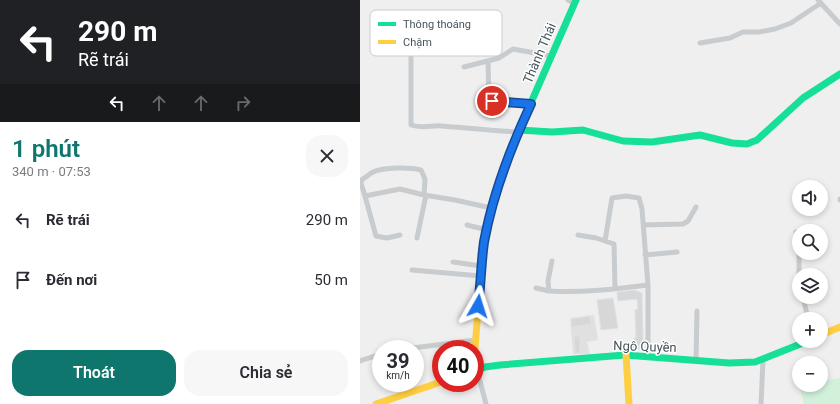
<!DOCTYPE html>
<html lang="vi">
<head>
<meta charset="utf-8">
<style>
	:root { --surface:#fff; --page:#f7f7f7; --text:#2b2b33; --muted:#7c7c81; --accent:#0f766e }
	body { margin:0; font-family:Roboto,sans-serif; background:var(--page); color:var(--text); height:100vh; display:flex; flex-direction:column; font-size:15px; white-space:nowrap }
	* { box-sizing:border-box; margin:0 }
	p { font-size:13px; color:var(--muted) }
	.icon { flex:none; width:22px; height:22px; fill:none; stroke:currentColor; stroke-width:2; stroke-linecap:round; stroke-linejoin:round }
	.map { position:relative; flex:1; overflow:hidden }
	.side { display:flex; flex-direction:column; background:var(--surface); width:360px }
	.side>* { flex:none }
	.guide { background:#202124; color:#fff; overflow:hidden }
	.buttons { position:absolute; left:432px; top:180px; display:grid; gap:8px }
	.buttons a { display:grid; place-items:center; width:36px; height:36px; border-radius:50%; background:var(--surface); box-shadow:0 2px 6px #0003; font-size:20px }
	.speed { position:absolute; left:12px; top:340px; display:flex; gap:8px; font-size:20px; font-weight:700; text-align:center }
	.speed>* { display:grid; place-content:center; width:52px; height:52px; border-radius:50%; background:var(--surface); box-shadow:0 2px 6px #0003; line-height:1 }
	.speed small { font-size:10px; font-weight:400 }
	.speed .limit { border:6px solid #d22; background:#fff; color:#111 }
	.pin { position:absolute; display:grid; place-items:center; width:34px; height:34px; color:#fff; margin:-17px; border:2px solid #fff; border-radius:50%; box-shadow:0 1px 4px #0007 }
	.me { position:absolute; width:44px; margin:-22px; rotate:6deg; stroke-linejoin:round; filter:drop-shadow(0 0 3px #0008) }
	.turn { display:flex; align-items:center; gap:14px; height:84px; padding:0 12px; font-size:18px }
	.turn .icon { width:52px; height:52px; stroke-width:2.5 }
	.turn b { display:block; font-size:28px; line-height:34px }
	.lanes { display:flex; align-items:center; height:38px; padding:0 12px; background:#0003; justify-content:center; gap:20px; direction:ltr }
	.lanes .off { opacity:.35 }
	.round { display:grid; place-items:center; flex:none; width:42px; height:42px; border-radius:16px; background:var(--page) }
	.headline { display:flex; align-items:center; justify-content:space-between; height:68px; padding:0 12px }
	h1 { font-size:24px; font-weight:600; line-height:30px; color:var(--accent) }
	.cta { display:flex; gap:8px; margin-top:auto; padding:8px 12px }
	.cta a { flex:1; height:46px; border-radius:16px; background:var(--accent); color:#fff; font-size:16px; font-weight:600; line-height:46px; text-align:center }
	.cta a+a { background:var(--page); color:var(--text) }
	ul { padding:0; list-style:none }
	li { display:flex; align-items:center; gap:12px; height:60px; padding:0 12px }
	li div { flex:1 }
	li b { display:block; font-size:15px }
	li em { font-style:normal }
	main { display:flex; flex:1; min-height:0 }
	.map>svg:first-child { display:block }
</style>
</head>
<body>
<main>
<section class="side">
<div class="guide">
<div class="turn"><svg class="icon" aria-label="left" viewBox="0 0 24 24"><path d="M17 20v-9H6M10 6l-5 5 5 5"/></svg><div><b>290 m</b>Rẽ trái</div></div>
<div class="lanes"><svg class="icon" aria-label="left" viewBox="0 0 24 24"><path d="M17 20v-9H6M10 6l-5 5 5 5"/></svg><svg class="icon off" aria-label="ahead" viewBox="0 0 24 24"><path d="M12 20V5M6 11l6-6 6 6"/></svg><svg class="icon off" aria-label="ahead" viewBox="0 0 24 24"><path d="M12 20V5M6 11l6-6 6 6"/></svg><svg class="icon off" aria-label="right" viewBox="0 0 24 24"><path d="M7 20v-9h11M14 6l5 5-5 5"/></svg></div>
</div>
<div class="headline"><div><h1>1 phút</h1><p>340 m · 07:53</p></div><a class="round"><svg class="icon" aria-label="close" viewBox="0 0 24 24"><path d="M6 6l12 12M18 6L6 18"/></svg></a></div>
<ul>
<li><svg class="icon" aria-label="left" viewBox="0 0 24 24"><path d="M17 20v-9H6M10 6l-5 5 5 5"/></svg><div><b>Rẽ trái</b></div><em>290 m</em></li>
<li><svg class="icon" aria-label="arrive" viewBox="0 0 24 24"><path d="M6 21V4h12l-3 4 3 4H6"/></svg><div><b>Đến nơi</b></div><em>50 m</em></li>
</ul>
<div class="cta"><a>Thoát</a><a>Chia sẻ</a></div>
</section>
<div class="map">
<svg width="480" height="404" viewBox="0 0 480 404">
	<rect width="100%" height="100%" fill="#f0efef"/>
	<!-- education -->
	<path fill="#e1e0e1" d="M234,315L238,340L227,342L230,354H213L210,318Z"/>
	<!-- green -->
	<path fill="#d2f1db" d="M480,378V404H444L439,385H461V381Z"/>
	<!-- building -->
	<path fill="#d6d7d8" stroke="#e1e1e2" d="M275,290L282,293L283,340L282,348L280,349H273L274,338H276L275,310L278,309L277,299L258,301L257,292Z
		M253,298L258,328L241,330L237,300Z
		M230,316L231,324L212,327L211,319Z
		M214,336H220V353H215Z"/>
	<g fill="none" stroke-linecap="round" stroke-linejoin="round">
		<!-- street -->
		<path stroke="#c8ccce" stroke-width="5" d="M208,0L214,3
			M458,0L480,24
			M340,43L370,38L383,32H399L415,29L431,23L461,3
			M51,58V125C62,129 72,125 82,126C108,128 132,131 158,132
			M128,61L129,100L171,104
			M104,67L139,58L153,49L191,56
			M0,180L5,196L40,189L64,195
			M0,181C5,178 9,174 13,172C24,167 49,167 61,170L65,179L64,195L95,200L131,208
			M5,196L16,236L27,238L40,235
			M480,200V199
			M107,225L127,230
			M283,225L323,224L328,221L336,207
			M436,232L439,250
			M218,235L236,238L254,244L255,289
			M57,238L66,195
			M245,241L252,198L266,196L279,198L282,209L288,285V356
			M285,255L317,252
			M192,261L188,281L189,291C222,293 256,289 288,285
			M93,262L121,266
			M52,270L121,276
			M439,280V253
			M176,288L189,291
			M443,297L448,319
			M45,349L115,340
			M115,353L117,370L126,404
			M336,360L337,311
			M0,361L21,354
			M401,404L403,360"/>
		<!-- fast -->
		<path stroke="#16e098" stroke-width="7" d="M159,130L192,132L223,130L263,141L292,142L340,135L372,143L387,144L397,140L443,98L480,74
			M134,202L136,191L159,130L216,0
			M115,371L125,367L140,365L265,355L369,363L395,362L448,341"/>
		<!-- slow -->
		<path stroke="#ffcf43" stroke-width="7" d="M461,335L480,327
			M115,349L122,256L134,202
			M266,355L269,404
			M16,404L81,382"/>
	</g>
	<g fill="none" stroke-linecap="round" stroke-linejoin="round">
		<!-- route casing -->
		<g stroke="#114b97" stroke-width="10">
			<path id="route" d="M118,306C121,284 121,263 124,242C133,193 150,149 171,104L132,101"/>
		</g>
		<!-- route -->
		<use href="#route" stroke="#1a73e8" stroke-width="7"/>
	</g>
	<g text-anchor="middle" stroke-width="3" stroke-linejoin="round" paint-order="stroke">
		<!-- street labels -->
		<g font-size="13" fill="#45545d" stroke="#fff">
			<text transform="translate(179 53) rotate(-67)" y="5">Thành Thái</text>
			<text transform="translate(285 346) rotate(2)" y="5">Ngô Quyền</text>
		</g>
	</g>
	<!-- legend -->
	<rect x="10" y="10" width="132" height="46" rx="6" fill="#fff" stroke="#c7ccce" stroke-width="1"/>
	<rect x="18" y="22" width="18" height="4" fill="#16e098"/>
	<rect x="18" y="40" width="18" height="4" fill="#ffcf43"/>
	<g font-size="11" fill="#45545d">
		<text x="43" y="28">Thông thoáng</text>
		<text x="43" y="46">Chậm</text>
	</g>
</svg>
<div class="buttons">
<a><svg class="icon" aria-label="sound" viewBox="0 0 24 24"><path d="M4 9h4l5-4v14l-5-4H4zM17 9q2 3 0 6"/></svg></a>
<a><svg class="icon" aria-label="search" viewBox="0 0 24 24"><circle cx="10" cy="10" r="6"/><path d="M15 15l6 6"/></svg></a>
<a><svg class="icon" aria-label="layers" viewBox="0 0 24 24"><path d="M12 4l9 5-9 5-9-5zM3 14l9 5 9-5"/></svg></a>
<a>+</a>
<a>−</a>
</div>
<div class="speed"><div>39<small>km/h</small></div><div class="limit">40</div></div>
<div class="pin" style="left:132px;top:101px;background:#d93025"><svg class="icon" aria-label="arrive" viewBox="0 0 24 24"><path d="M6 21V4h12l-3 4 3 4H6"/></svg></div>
<svg class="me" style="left:118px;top:306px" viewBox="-20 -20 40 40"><path d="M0-17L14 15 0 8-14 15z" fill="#1a73e8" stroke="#fff" stroke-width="4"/></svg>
</div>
</main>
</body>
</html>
